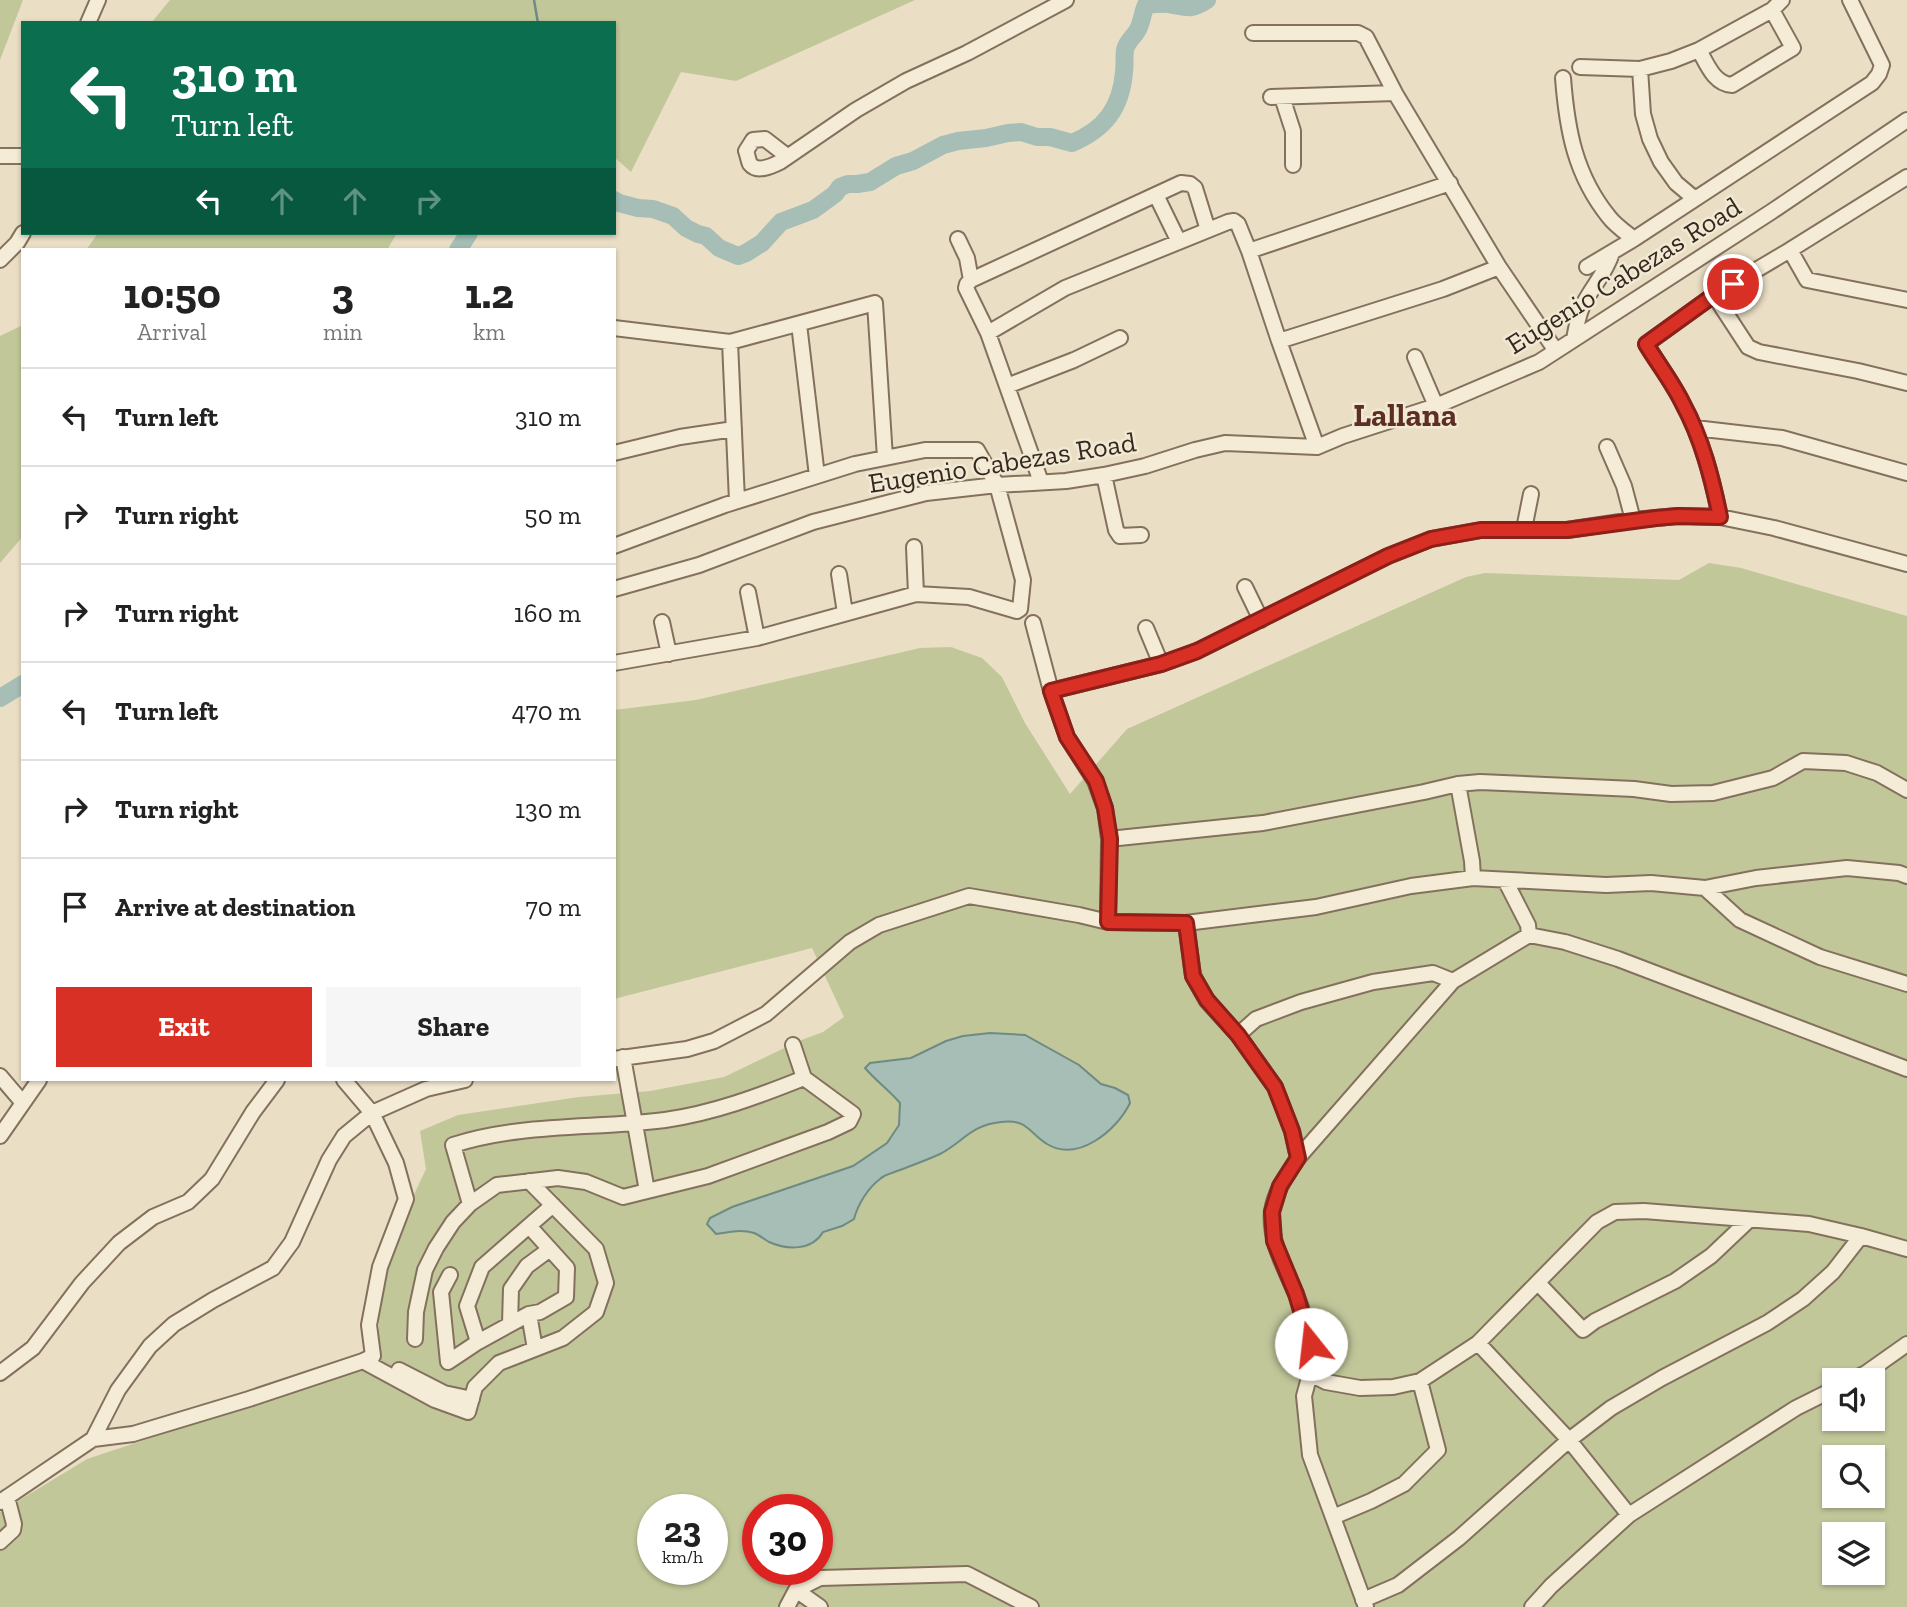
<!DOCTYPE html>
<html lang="en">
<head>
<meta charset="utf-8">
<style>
	:root { --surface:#fff; --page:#f6f6f6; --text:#222; --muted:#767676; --line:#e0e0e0; --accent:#d93025 }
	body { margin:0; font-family:"Zilla Slab",serif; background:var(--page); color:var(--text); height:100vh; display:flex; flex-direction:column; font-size:26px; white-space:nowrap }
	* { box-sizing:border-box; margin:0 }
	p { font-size:23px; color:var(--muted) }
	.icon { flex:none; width:38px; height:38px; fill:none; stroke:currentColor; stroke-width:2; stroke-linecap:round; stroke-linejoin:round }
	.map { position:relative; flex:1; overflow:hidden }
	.details { position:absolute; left:21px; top:248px; width:595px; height:833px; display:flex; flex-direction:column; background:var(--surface); border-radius:0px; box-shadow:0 2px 5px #0004 }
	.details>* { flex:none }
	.top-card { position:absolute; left:21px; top:21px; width:595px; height:214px; border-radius:0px; box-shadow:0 2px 5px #0004; background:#0b6e4f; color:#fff; overflow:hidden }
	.tools { position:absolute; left:1822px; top:1368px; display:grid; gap:14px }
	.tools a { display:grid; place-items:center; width:63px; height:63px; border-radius:0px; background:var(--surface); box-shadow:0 2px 5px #0004; font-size:35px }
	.speed { position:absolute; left:637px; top:1494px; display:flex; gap:14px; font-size:35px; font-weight:700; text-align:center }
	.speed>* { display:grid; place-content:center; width:91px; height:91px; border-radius:50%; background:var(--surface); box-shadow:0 2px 5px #0004; line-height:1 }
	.speed small { font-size:18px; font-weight:400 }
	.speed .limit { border:10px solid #d22; background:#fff; color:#111 }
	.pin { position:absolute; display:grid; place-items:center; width:60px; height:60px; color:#fff; margin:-30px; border:4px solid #fff; border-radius:50%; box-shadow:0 2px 7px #0007 }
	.me { position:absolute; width:77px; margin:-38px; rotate:344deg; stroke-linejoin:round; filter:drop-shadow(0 0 5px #0008) }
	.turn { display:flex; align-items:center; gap:24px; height:147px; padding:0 35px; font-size:32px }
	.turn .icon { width:91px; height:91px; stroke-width:2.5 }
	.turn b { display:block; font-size:49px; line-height:60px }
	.lanes { display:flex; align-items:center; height:66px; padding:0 35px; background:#0003; justify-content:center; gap:35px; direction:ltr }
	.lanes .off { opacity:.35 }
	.eta { display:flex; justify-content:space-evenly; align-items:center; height:119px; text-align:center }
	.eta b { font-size:42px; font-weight:700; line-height:49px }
	.primary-button { display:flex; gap:14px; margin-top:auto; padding:14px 35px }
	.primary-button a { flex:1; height:80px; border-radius:0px; background:var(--accent); color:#fff; font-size:28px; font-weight:700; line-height:80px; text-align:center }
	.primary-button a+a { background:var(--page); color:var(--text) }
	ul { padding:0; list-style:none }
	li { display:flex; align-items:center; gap:21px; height:98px; padding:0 35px; border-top:2px solid var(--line) }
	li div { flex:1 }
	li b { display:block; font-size:26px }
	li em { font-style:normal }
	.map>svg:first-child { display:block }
</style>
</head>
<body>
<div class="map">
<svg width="1907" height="1607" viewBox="0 0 1907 1607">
	<rect width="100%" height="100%" fill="#eadec5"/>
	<!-- green -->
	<path fill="#c2c79a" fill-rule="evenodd" d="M0,0H23L0,60Z
		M170,0H915L736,81L681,72L631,172L614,157V23H151Z
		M98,233H397L387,250H86Z
		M23,325V536L0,563V336Z
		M1709,563L1741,568L1907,616V1607H0V1512L87,1459L363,1368L377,1352L382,1277L410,1203L426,1169L420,1131L458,1115L579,1097L650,1091L724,1077L799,1041L823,1032L844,1017L812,948L614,999V710L696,700L920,648L951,647L982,658L1002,677L1025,723L1070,794L1127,729L1466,577L1485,573L1679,580ZM1834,1381H1872V1419H1834ZM1834,1458H1872V1496H1834ZM653,1510H712V1570H653ZM758,1510H817V1570H758ZM1834,1535H1872V1573H1834Z"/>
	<!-- water -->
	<path fill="#a6beb6" stroke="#6e8b83" stroke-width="2" d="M990,1033L1025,1035L1079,1065L1101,1084L1115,1088L1128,1095L1130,1103C1117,1130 1078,1163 1047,1144C1028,1132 1028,1119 1001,1122C971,1125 963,1142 940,1154C927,1160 913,1165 900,1170C893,1173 885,1174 880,1179C868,1188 858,1204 854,1219L842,1226L823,1232C812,1251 787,1250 769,1242C764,1239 759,1235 754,1233C742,1229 728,1232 716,1234L707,1224L710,1218L732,1207L853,1166L887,1143L899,1125L900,1103C889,1090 876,1081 865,1068L870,1063L911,1058L946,1041L963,1036Z"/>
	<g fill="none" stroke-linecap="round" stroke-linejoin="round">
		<!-- stream -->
		<path stroke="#6e8b83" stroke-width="2.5" d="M534,0L538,23"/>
		<!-- river -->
		<path stroke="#a6beb6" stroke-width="18" d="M614,200L619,203L638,208L653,209L673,216L686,228L698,234L706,236L719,248L738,256L746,253L762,243L781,222L813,210L835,194L840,187L848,184H857L870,182L896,166L913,161L943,145L958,141L986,138L1008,133L1021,132L1037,137H1050L1072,143C1105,129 1121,108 1124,72C1125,65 1124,57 1125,50C1127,41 1133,38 1137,31C1142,24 1142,13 1146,5C1154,4 1162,3 1169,4C1187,7 1190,11 1207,0
			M458,250L469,233
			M0,698L23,684"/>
		<!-- minor casing -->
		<g stroke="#83715d" stroke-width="18">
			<path id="minor" d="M88,23L98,0
				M1253,33H1358L1366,37L1395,93L1499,267L1556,351
				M1699,50C1707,64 1714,84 1732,85L1793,48L1772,10
				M1580,67L1640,69L1671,61L1699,50L1772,10L1782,0
				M1640,69L1643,114L1650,139L1661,162L1676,183L1695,199
				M1563,78C1567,130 1575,175 1609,217C1615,225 1625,232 1634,239
				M1271,97L1395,93
				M1282,97L1293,131V165
				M0,156H23
				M787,156L765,139L753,140L746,151C748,156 748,160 750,164C757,173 772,166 780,162L856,110L906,81L967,53L1066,0
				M1156,195L1179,242
				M958,239L967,258L971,280
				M1790,250L1807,280L1907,300
				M1249,251L1279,341L1317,447
				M0,260L17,243L23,233
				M1587,267L1634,239L1872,83L1879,74L1882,65L1850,0
				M1714,295L1748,347L1759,352L1858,371L1907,383
				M799,324L817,476
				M614,328L730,342L875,303L885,458
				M988,333L966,288L967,284L971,280L1181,183L1190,184L1195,188L1208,230
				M1574,339C1576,328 1578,317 1582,307C1591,288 1606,273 1612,253
				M1279,341L1443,289L1499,267
				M730,342L737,501
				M1415,357L1436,406
				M1007,386L1074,360L1120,338
				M1695,428L1782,438L1907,473
				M1607,447L1624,486L1633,520
				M614,453L680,437L734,429
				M1104,475L1116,530L1120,536L1141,535
				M1041,482L988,333L1065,288L1228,222L1234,221L1238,224L1249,251L1450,183
				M1720,517C1712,478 1702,439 1683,404C1673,383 1658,364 1646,344L1714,295L1790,250L1907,177
				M1524,529L1531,494
				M614,546L725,505L855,464L925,450H977L997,485L1023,580L1020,609L1017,611L969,597L916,594L757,638L614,663
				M914,547L916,594
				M839,574L845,613
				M1245,587L1261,620
				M614,589L699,565L813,522L926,493L997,485L1066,481L1104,475L1145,466L1195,450L1225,443L1317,447L1343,436L1436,406L1539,362L1771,212L1907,120
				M748,592L757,638
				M662,622L669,654
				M1033,623L1051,691L1067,737L1095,781L1105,808L1109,839L1108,922
				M1146,628L1161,664
				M1051,691L1161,664L1197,651L1388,556L1431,539L1481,530H1567L1633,520L1678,516L1720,517L1774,528L1907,564
				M1458,784L1472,861L1473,878
				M1109,839L1263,823L1424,792L1458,784L1480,782L1634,789L1671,794L1713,793L1773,778L1803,761L1846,763L1877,773L1907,790
				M1505,880L1528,925L1529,935
				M1705,888L1740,920L1820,957L1907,984
				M1186,923L1193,976L1207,1001L1238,1035L1275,1087L1292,1131L1298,1158
				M1238,1035L1256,1019L1301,1002L1373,982L1433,973L1453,981
				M623,1057L647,1191
				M614,1059L687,1049L714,1041L766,1014L850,942L879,925L969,896L1079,915L1108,922L1186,923L1316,907L1411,886L1473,878L1606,885L1651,883L1705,888L1756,878L1847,868L1899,873L1907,876
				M1907,1069L1618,959L1565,942L1529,935L1453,981L1298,1158C1287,1175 1275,1191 1272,1211C1269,1241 1285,1268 1296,1294C1306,1319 1314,1347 1310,1374L1326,1382L1360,1388L1393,1387L1420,1381L1478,1343L1597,1222L1615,1212L1644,1211L1809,1224L1861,1236L1907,1249
				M0,1076L23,1103
				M344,1080L372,1113L396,1163L406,1199L380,1267L369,1325L373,1356
				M0,1136L39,1080
				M470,1204L453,1145C521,1123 595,1129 665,1120C714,1113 759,1096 804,1078
				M450,1275L441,1292L448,1362L478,1342L529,1314L540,1312L566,1297L567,1268L529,1226
				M1538,1283L1583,1330L1595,1321L1675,1281L1711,1256L1749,1220
				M529,1314L535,1349
				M510,1324L511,1289L527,1266L550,1249
				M415,1339L416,1312L425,1270L436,1248L453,1222L470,1204L497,1185L558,1178L586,1182L623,1197L708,1176L828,1132L849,1122L853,1114L804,1078L793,1045
				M478,1342L467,1306L482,1267L553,1205
				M1478,1343L1569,1440L1629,1515
				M363,1361L435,1400L468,1412L475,1387L499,1363L563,1338L596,1312L606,1283L596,1249L529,1181
				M399,1370L444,1393L472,1399
				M0,1373L33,1348L82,1283L119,1243L153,1217L188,1202L212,1179L253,1112L277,1080
				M1310,1374L1304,1396L1310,1455L1366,1607
				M1850,1381L1866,1373L1907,1344
				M93,1439L133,1434L249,1399L363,1361L371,1357
				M0,1502L93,1439L118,1390L150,1346L174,1324L213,1300L273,1268L292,1242L329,1160L344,1136L372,1113L426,1089L465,1080
				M1333,1517L1371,1501L1404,1484L1438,1450L1420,1381
				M0,1542L13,1530L14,1524L7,1497
				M796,1590L820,1607
				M1363,1600L1398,1585L1459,1538L1569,1440L1611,1408L1662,1378L1767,1323L1803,1299L1833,1272L1861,1236
				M787,1607L796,1590L820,1578L967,1574L1031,1607
				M1532,1607L1551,1586L1629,1515L1796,1408L1834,1389"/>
		</g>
		<!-- minor -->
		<use href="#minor" stroke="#f5ecd8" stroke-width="14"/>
	</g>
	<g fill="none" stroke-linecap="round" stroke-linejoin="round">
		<!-- route casing -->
		<g stroke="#8d1f18" stroke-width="18">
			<path id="route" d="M1311,1344L1296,1294L1274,1241L1272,1212L1280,1186L1298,1158L1292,1131L1275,1087L1238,1035L1207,1000L1193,976L1186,923L1108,922L1110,839L1105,808L1096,781L1067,737L1051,691L1161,664L1197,651L1388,556L1431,539L1481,530H1567L1656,518L1678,516L1720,517C1712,478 1702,439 1683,404C1673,383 1658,364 1646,344L1714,295L1733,284"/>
		</g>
		<!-- route -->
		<use href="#route" stroke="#d93025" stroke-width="12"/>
	</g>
	<g text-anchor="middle" stroke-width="5" stroke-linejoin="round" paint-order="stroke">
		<!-- street labels -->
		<g font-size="28" fill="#35291f" stroke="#f2e9d4">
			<text transform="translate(1623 275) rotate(-32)" y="10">Eugenio Cabezas Road</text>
			<text transform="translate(1002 462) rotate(-9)" y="10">Eugenio Cabezas Road</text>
		</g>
		<!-- quarter labels -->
		<g font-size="32" font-weight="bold" fill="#5d2e23" stroke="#f2e9d4">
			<text x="1405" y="426">Lallana</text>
		</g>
	</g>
</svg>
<div class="tools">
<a><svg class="icon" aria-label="sound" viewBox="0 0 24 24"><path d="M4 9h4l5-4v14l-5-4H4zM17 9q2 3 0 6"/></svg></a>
<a><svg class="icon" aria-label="search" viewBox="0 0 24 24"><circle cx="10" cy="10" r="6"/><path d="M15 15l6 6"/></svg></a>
<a><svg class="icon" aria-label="layers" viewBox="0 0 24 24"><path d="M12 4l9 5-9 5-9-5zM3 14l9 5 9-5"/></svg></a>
</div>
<div class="speed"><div>23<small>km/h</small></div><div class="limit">30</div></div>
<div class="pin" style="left:1733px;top:284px;background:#d93025"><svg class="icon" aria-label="arrive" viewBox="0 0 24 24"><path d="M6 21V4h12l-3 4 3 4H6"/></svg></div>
<svg class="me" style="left:1311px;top:1344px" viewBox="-20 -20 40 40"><circle r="19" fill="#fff"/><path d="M0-13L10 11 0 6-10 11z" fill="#d93025"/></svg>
<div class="top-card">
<div class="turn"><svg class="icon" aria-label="left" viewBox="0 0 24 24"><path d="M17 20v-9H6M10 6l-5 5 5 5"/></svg><div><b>310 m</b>Turn left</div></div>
<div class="lanes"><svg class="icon" aria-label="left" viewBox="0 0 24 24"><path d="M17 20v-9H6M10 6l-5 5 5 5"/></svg><svg class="icon off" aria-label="ahead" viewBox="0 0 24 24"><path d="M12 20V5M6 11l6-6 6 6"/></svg><svg class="icon off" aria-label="ahead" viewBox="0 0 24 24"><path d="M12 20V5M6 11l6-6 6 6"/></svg><svg class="icon off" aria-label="right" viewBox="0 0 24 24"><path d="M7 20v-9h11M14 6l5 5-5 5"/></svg></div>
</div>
<section class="details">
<div class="eta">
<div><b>10:50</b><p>Arrival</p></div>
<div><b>3</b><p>min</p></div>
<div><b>1.2</b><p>km</p></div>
</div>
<ul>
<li><svg class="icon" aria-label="left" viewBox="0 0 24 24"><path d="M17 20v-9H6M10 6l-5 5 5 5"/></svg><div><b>Turn left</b></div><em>310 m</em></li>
<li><svg class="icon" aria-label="right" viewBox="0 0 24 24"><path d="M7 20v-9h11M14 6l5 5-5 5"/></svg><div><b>Turn right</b></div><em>50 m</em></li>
<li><svg class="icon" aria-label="right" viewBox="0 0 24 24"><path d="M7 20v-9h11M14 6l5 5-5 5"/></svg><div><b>Turn right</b></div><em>160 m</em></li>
<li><svg class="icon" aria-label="left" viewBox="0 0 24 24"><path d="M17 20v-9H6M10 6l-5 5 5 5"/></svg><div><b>Turn left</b></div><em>470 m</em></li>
<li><svg class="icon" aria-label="right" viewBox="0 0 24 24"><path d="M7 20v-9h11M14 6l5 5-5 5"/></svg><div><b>Turn right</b></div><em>130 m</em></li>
<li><svg class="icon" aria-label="arrive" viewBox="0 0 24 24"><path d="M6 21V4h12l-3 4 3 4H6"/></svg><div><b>Arrive at destination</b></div><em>70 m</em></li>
</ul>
<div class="primary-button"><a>Exit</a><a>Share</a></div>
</section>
</div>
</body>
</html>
